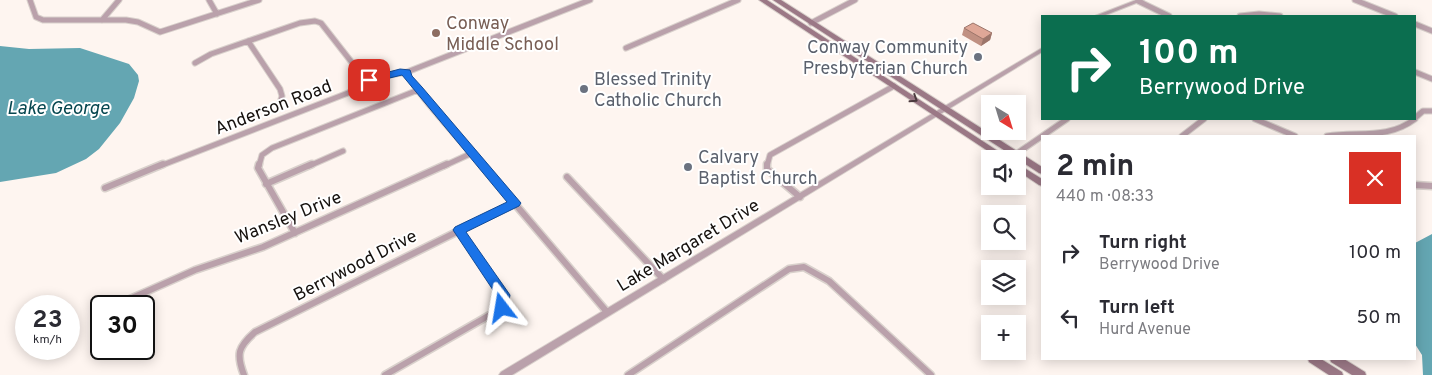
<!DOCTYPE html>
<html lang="en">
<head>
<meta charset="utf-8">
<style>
	:root { --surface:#fff; --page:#f7f7f7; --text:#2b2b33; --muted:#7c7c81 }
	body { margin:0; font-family:Overpass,sans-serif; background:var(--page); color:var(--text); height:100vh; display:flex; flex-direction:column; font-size:19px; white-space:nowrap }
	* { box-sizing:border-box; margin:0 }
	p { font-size:16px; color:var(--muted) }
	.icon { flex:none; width:28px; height:28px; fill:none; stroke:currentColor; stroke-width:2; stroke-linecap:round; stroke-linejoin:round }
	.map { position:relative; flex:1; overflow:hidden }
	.details { position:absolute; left:1041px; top:135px; width:375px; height:225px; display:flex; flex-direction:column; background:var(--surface); border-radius:0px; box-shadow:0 2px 12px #0003 }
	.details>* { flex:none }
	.guide { position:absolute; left:1041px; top:15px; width:375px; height:105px; border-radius:0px; box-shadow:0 2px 12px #0003; background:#0b6e4f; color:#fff; overflow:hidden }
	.needle { width:32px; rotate:142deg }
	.controls { position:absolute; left:981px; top:95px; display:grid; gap:10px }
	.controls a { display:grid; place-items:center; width:45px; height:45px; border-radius:0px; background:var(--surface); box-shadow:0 2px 12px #0003; font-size:25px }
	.speed { position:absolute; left:15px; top:295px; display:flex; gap:10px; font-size:25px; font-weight:700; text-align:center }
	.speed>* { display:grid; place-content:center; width:65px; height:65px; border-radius:50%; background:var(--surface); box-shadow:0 2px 12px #0003; line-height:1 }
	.speed small { font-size:12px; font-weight:400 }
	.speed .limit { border:2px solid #111; border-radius:8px; background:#fff; color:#111 }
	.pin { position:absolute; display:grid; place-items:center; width:42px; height:42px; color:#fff; margin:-21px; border-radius:10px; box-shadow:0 2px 8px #0006 }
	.me { position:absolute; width:55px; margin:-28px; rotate:346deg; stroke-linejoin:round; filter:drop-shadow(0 0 4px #0008) }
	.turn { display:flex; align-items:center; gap:18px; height:105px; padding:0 15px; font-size:22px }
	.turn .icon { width:65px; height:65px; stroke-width:2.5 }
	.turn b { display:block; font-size:35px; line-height:42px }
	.round { display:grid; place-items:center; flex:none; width:52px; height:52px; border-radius:0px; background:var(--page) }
	.head { display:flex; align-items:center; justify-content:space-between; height:85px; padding:0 15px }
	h1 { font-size:30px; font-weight:700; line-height:38px }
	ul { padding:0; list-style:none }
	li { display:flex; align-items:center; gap:15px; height:65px; padding:0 15px }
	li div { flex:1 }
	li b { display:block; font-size:19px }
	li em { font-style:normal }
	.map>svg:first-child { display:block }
</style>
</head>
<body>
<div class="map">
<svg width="1432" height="375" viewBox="0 0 1432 375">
	<rect width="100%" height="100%" fill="#fef5f0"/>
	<!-- water -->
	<path fill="#64a6b2" d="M0,46L29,49L80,48L129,64L138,75L139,81L134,98L120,123L99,149L86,159L56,173L0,182Z
		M1432,234V375H1423L1422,355L1415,344V243Z"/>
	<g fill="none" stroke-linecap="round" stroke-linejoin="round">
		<!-- minor-far1 casing -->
		<g stroke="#d9d1cc" stroke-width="7">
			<path id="minor-far1" d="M30,0L36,17L43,20H126L138,22L160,32L259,0
				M209,0L217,14
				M1355,0L1395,16
				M1138,1L1169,16
				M1240,16L1259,14L1280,16
				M102,20L119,0
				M811,23L855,0
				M1415,24L1432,31
				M248,41L280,89L282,96L280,103
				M626,48L738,0
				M195,63L211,54L300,23L315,21L321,23L364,78L369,80
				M407,72C407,83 471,152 482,166
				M1415,72L1432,79
				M1415,118L1423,111H1432
				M1255,119L1295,136
				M1182,136L1204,119
				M1327,136C1359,131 1387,140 1415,119
				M1016,154L1067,119
				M160,166L348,93L383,76L407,72L590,0
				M259,166L262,155L272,148L418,90
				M309,166L343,151
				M444,166L472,153
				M767,166L770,155L894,86"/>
		</g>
		<!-- minor casing -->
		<g stroke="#d9d1cc" stroke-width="9">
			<path id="minor" d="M259,164L258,168L295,233
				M481,164L607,312
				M767,164V169L800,197
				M567,177L663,279
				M266,184L312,164
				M1415,185L1432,186
				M105,188L163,164
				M114,306L195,270L263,247L447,164
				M244,375C236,354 238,347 255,332L515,203
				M385,375L502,308L503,295L459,230
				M628,375L789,269L804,267L829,281L931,375"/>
		</g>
		<!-- tertiary casing -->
		<g stroke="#d9d1cc" stroke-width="2">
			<path id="tertiary" d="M1136,0H1144L1103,16H1095Z
				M1042,48V52L512,375H499L501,372Z"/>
		</g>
		<!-- secondary casing -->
		<g stroke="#d9d1cc" stroke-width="2">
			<path id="secondary" d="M759,0H767L1010,159H1000Z
				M773,0H781L1042,167V174L1039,173Z
				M1018,164L1042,179V186L1039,185L1018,171Z
				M1308,359H1321L1342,372L1343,375H1329L1309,362Z
				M1330,359H1344L1365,372L1366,375H1352L1331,362Z"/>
		</g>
		<!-- minor-far1 -->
		<use href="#minor-far1" stroke="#baa1ab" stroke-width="5"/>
		<!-- minor -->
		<use href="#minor" stroke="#baa1ab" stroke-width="6"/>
		<!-- tertiary -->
		<use href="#tertiary" fill="#baa1ab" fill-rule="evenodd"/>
		<!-- secondary -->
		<use href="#secondary" fill="#9b7886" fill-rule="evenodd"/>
	</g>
	<!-- wall -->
	<path fill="#c09082" d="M964,28L992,33L990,40L981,46L962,35Z"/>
	<!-- shaded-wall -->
	<path fill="#9c756a" d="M992,33L990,40L981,46L983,39Z"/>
	<!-- building -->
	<path fill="#dfa797" stroke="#9c756a" d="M973,23L992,33L983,39L964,28Z"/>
	<!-- one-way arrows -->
	<defs><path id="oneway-chevron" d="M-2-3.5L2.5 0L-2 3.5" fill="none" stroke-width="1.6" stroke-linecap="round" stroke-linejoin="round" transform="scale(1.25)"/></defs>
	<use stroke="#4b3a3e" href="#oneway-chevron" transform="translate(914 99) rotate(33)"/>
	<!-- route -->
	<path fill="#1a73e8" stroke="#114b97" d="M400,69L410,70L412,76L422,87L521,203L519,206L466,232L510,295L507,312L502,313L497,312L495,308L497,296L453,230L455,227L507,202L402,75L369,83L364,80L366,78Z"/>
	<!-- markers -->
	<circle fill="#8d6e63" stroke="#fff" stroke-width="2" cx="436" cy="33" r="5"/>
	<g fill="#6b7280" stroke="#fff" stroke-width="2">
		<circle cx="978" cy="57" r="5"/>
		<circle cx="584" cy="89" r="5"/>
		<circle cx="688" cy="167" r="5"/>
	</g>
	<g text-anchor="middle" stroke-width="4" stroke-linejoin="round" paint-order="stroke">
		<!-- education labels -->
		<g font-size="18" fill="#785e54" stroke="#fff" text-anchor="start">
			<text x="446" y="29">Conway<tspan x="446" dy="21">Middle School</tspan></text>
		</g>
		<!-- worship labels -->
		<g font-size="18" fill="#5b616d" stroke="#fff" text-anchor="start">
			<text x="968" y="53" text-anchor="end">Conway Community<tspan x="968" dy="21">Presbyterian Church</tspan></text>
			<text x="594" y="85">Blessed Trinity<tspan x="594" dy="21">Catholic Church</tspan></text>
			<text x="698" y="163">Calvary<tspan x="698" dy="21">Baptist Church</tspan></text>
		</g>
		<!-- street labels -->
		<g font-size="18" fill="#16110e" stroke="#fff">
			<text transform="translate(273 107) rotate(-21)" y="6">Anderson Road</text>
			<text transform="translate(288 217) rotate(-22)" y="6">Wansley Drive</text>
			<text transform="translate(688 245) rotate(-31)" y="6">Lake Margaret Drive</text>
			<text transform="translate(355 265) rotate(-27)" y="6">Berrywood Drive</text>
		</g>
		<!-- water labels -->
		<g font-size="19" font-style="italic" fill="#074750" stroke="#fff">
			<text x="58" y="114">Lake George</text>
		</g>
	</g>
</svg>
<div class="controls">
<a><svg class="needle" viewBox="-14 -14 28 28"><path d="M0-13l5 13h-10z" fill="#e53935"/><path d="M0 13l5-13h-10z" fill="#7c7c81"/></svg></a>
<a><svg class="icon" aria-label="sound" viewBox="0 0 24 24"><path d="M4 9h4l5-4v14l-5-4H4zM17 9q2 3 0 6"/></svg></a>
<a><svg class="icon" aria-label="search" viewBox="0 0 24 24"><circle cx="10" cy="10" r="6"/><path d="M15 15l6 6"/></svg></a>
<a><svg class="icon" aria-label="layers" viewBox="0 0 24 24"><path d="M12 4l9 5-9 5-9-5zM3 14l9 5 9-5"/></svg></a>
<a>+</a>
</div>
<div class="speed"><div>23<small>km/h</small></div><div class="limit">30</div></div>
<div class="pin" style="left:369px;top:80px;background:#d93025"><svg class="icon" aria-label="arrive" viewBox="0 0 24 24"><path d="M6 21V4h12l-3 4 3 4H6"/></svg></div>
<svg class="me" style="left:502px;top:308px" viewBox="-20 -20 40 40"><path d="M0-17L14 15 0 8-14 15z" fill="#1a73e8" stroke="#fff" stroke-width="4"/></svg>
<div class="guide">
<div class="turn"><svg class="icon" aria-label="right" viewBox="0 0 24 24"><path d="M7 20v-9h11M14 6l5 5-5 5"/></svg><div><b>100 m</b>Berrywood Drive</div></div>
</div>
<section class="details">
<div class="head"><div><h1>2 min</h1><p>440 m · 08:33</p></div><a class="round" style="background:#d93025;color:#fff"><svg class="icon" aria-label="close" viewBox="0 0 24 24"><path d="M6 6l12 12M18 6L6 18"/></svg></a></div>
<ul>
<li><svg class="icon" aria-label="right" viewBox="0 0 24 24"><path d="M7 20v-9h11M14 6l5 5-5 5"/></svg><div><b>Turn right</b><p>Berrywood Drive</p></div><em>100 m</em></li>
<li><svg class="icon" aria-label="left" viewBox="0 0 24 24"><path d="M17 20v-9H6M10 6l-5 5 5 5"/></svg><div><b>Turn left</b><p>Hurd Avenue</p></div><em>50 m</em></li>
</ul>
</section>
</div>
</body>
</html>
